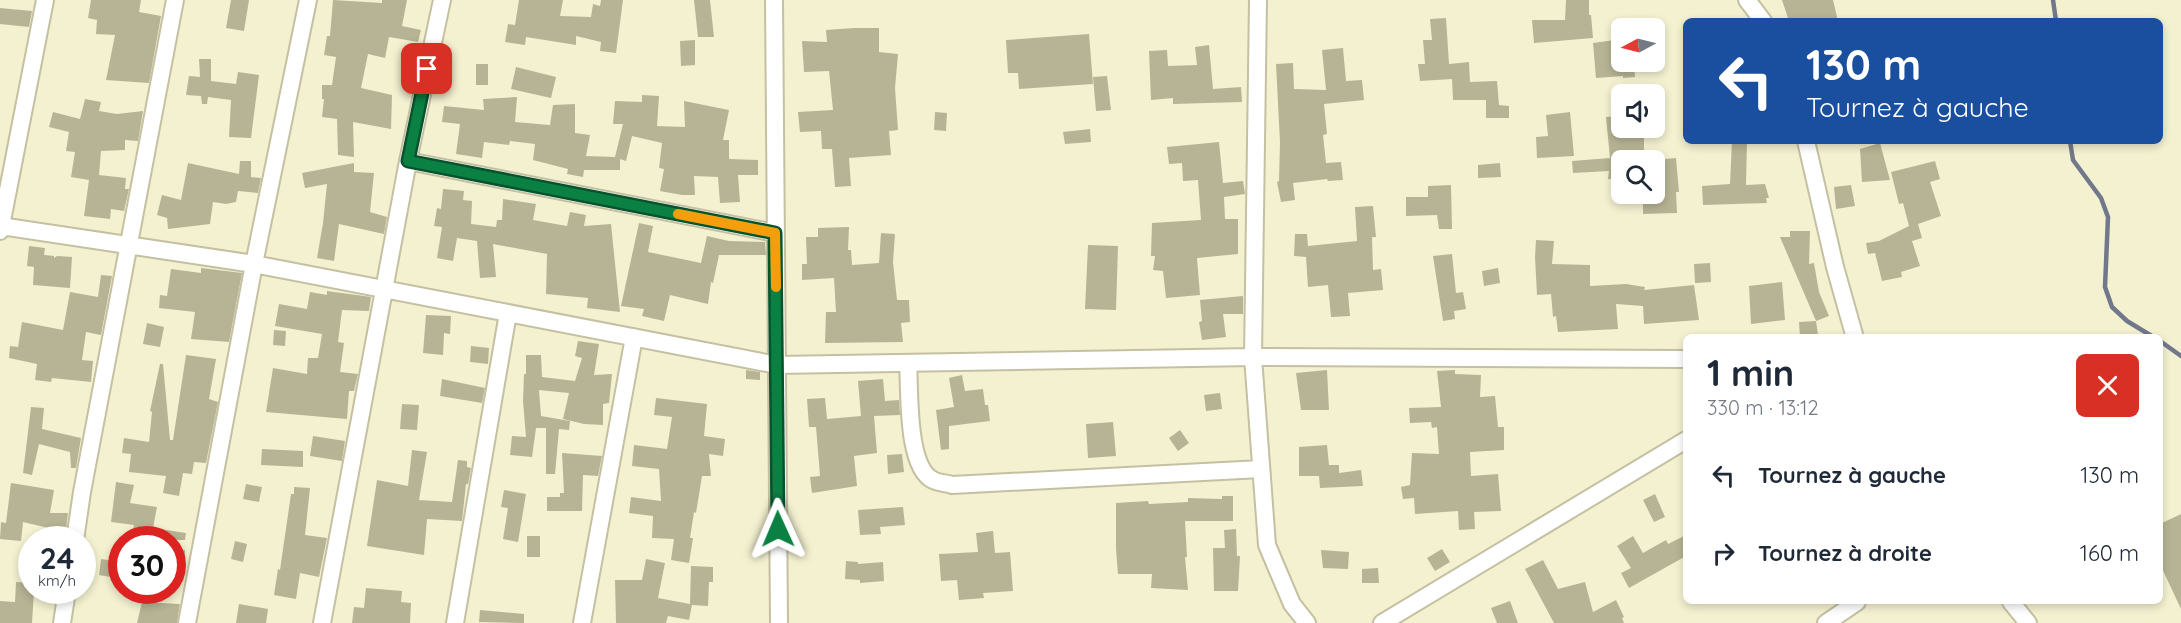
<!DOCTYPE html>
<html lang="fr">
<head>
<meta charset="utf-8">
<style>
	:root { --surface:#fff; --page:#f2f2f3; --text:#1f2937; --muted:#747a83 }
	body { margin:0; font-family:Quicksand,sans-serif; background:var(--page); color:var(--text); height:100vh; display:flex; flex-direction:column; font-size:22px; white-space:nowrap }
	* { box-sizing:border-box; margin:0 }
	p { font-size:20px; color:var(--muted) }
	.icon { flex:none; width:33px; height:33px; fill:none; stroke:currentColor; stroke-width:2; stroke-linecap:round; stroke-linejoin:round }
	.map { position:relative; flex:1; overflow:hidden }
	.details { position:absolute; left:1683px; top:334px; width:480px; height:270px; display:flex; flex-direction:column; background:var(--surface); border-radius:9px; box-shadow:0 3px 9px #0003 }
	.details>* { flex:none }
	.banner { position:absolute; left:1683px; top:18px; width:480px; height:126px; border-radius:9px; box-shadow:0 3px 9px #0003; background:#1a4fa0; color:#fff; overflow:hidden }
	.needle { width:39px; rotate:263deg }
	.fabs { position:absolute; left:1611px; top:18px; display:grid; gap:12px }
	.fabs a { display:grid; place-items:center; width:54px; height:54px; border-radius:9px; background:var(--surface); box-shadow:0 3px 9px #0003; font-size:30px }
	.speed { position:absolute; left:18px; top:526px; display:flex; gap:12px; font-size:30px; font-weight:700; text-align:center }
	.speed>* { display:grid; place-content:center; width:78px; height:78px; border-radius:50%; background:var(--surface); box-shadow:0 3px 9px #0003; line-height:1 }
	.speed small { font-size:15px; font-weight:400 }
	.speed .limit { border:9px solid #d22; background:#fff; color:#111 }
	.pin { position:absolute; display:grid; place-items:center; width:51px; height:51px; color:#fff; margin:-26px; border-radius:12px; box-shadow:0 3px 9px #0006 }
	.me { position:absolute; width:66px; margin:-33px; rotate:359deg; stroke-linejoin:round; filter:drop-shadow(0 0 4px #0008) }
	.turn { display:flex; align-items:center; gap:21px; height:126px; padding:0 24px; font-size:27px }
	.turn .icon { width:78px; height:78px; stroke-width:2.5 }
	.turn b { display:block; font-size:42px; line-height:51px }
	.round { display:grid; place-items:center; flex:none; width:63px; height:63px; border-radius:9px; background:var(--page) }
	.summary { display:flex; align-items:center; justify-content:space-between; height:102px; padding:0 24px }
	h1 { font-size:36px; font-weight:800; line-height:45px }
	ul { padding:0; list-style:none }
	li { display:flex; align-items:center; gap:18px; height:78px; padding:0 24px }
	li div { flex:1 }
	li b { display:block; font-size:22px }
	li em { font-style:normal }
	.map>svg:first-child { display:block }
</style>
</head>
<body>
<div class="map">
<svg width="2181" height="623" viewBox="0 0 2181 623">
	<rect width="100%" height="100%" fill="#f4f1d1"/>
	<g fill="none" stroke-linecap="round" stroke-linejoin="round">
		<!-- stream -->
		<path stroke="#72788b" stroke-width="4.5" d="M2053,0L2056,21
			M2070,141L2073,160L2101,198L2108,217L2105,287L2112,307L2127,321L2155,338
			M2160,341L2181,356"/>
	</g>
	<!-- building -->
	<path fill="#b7b495" d="M91,0H141L139,12L161,16L149,83L106,80L115,35L96,34L97,20L88,18Z
		M231,0H249L244,31L226,28Z
		M333,0L382,3V0H407L402,26L421,30L418,42L389,37L385,58L368,54L361,88L392,95L391,129L353,122L354,157L338,155L337,119L322,117L324,99H322V85H332L336,57L324,55L327,36H330Z
		M519,0H563L560,16L591,17L593,4L600,6L601,0H623L616,53L600,51L601,42L576,36V45L526,37L525,45L505,42L508,24L515,25Z
		M694,0H710L714,37H698Z
		M1566,0H1589V15H1591L1593,38L1534,43L1532,20H1565Z
		M1782,0H1833L1838,21H1789Z
		M0,8L32,11L29,27L0,24Z
		M1446,18L1449,64L1469,62L1470,82L1497,81L1499,105L1509,106V118H1486V100H1453L1452,79L1420,81L1418,64H1425L1423,40H1432L1430,19Z
		M854,28H879V52L898,54L895,88L898,130L889,131L891,155L849,158L851,186L835,187L832,149H822L821,131L800,132L798,112L833,110L829,71L804,72L802,41L827,42L826,30Z
		M1089,34L1093,84L1019,89L1018,73H1008L1006,40Z
		M1622,39V62H1634L1635,77L1623,78V76L1596,78L1593,43Z
		M695,40V65L681,66L680,41Z
		M1209,45L1213,89L1241,87L1242,102L1173,104V98L1151,100L1149,51L1167,50L1168,66L1197,65L1195,47Z
		M1343,48L1346,81L1362,80L1364,100L1324,104L1327,134L1323,135L1326,163L1341,162L1343,180L1328,181L1327,179L1293,183L1295,200L1281,202L1277,182L1279,181L1280,142L1276,64L1293,63L1294,89L1326,90L1322,50Z
		M199,59H211V81L236,84L238,72L259,75L251,138L229,137L231,100L208,97L207,104H202L201,96L186,95L189,76L200,77Z
		M476,64H488V85H476Z
		M516,67L556,77L551,98L511,89Z
		M1107,76L1111,110L1096,111L1093,77Z
		M642,95L659,96L657,126L685,127L684,101L729,110L723,140H729V159L758,160V175H738L740,202L720,203L718,177L694,176L695,195H682L660,191L664,169L659,168L662,143L632,136L626,161L620,159V170H584L583,177L567,174L568,169L533,160L535,144L510,141L509,145L484,142L482,158L456,154L460,124L442,122L444,106L484,110L483,99L517,97L515,122L550,125L553,105L575,104V133L590,135L586,156L615,157L623,124H613L615,101L642,102Z
		M85,99L101,102L99,111L117,114L143,111L138,141L125,140V150L101,151L99,175L126,178L125,189H129L124,211L111,209L110,219L84,216L89,180L71,177L75,152L66,151L69,132L49,127L53,112L80,119Z
		M935,112L947,113L946,131L934,130Z
		M1570,112L1574,156L1537,158L1536,137L1548,136L1546,115Z
		M1619,116L1620,128H1644V160H1622V187H1612V179H1608L1609,171L1573,173L1572,161L1610,158L1606,117Z
		M1090,129L1091,142L1065,144L1063,132Z
		M1732,141H1747L1746,185L1765,184L1769,198H1766L1767,203L1703,205L1702,186L1730,184Z
		M1219,142L1223,183L1243,181L1245,194L1224,197L1225,219H1238V254L1197,258L1200,295L1166,298L1163,271L1153,270L1155,256H1151L1152,223L1201,220L1198,180L1183,181L1182,163L1169,164L1167,147Z
		M1880,143L1890,180L1862,182L1860,149Z
		M1676,158L1679,192H1676L1677,213L1643,214V194H1654V160Z
		M240,161H251V177L261,178L258,193L238,191L236,202L226,204L213,202L210,224L168,229L167,218L157,215L162,195L181,200L188,163L239,174Z
		M1935,161L1940,179L1930,182L1941,216L1918,224L1922,238L1912,241L1920,266L1901,272L1902,277L1882,281L1875,253L1868,254L1866,243L1879,241L1909,226L1903,203L1899,204L1891,172Z
		M354,163V172L374,173L370,212L387,217L384,234L339,224L334,261L317,258L323,223L327,184L305,188L302,173Z
		M1500,163L1501,177L1478,178V165Z
		M1451,185L1452,229H1439L1437,215L1406,216V197H1428V186Z
		M1851,185L1855,206L1836,209L1834,187Z
		M443,189L464,191L463,200L472,201L471,224L496,227L497,220H502L503,199L536,204L533,220L567,226L570,212L586,215L584,226L611,224L620,312L587,308L588,298L546,294L547,254L493,244L496,277L480,278L477,241L457,238L453,261L437,258L442,227L434,226L437,208L441,209Z
		M1373,206L1376,237H1372L1373,270L1381,269L1383,290L1348,293L1350,316L1331,317L1328,285L1308,287L1306,257L1294,256L1295,234H1307L1308,246L1357,241L1355,207Z
		M639,223L653,226L648,252L701,263L707,236L729,241L765,242L766,255H719L713,283L711,282L708,304L670,295L664,321L642,316L644,309L621,306Z
		M849,227L848,250H851L852,265L879,263L881,233L895,234L893,262L897,300H909L910,322L901,323L903,342L825,343L826,312H836L834,278L802,280V264H807L806,237H818V228Z
		M1790,231H1810L1809,264L1814,263L1819,292L1829,316L1816,321L1818,335L1800,337L1799,322L1816,321L1780,237H1790Z
		M1536,240L1554,241L1552,264L1590,265V286L1626,284L1645,287L1644,290L1694,285L1699,320L1644,324L1643,306L1616,304L1618,329L1558,332L1556,316L1553,317L1551,294L1537,295L1535,257Z
		M1088,245L1118,246L1116,310L1085,309Z
		M29,246L45,248L44,255L54,256V258L57,256L72,257L70,288L33,285L34,267L27,266Z
		M1452,254L1456,293L1463,292L1466,309L1454,311L1455,319L1443,321L1433,256Z
		M1710,263L1711,282L1695,283L1694,264Z
		M201,268L242,273L229,342L191,339L195,312L159,308L160,295L167,296L171,269L201,273Z
		M1498,268L1500,283L1484,286L1482,271Z
		M101,275L112,276L101,335L86,332L82,360L93,361L91,382L52,378L51,382L35,380L37,364L9,358L10,346L18,347L22,322L63,330L70,292L98,297Z
		M1782,282L1785,320L1751,324L1749,286Z
		M327,291L371,297L369,311L342,310L338,342L344,343L340,372L358,374L354,391H349L347,419L266,412L273,368L307,374L308,358H318L322,334L275,326L279,304L307,309L310,292L327,295Z
		M1243,296V314H1223L1226,337L1202,340L1199,322L1202,321L1200,300Z
		M426,315L451,316L450,334L444,333L443,355L423,353Z
		M147,323L164,327L160,347L143,344Z
		M274,330L286,331L285,346L273,345Z
		M578,341L599,344L594,375L612,374L609,403L603,404V425L584,424L563,419L569,393L539,390L541,416L570,421L569,430L559,429L555,474H546V428H536L532,457L510,455L512,436L526,437L523,401L524,374H526V355H541L542,377L575,381L582,358L575,356Z
		M471,346L489,348L488,364L470,362Z
		M186,355L216,359L209,399L218,402L206,463L194,462L192,474L183,473L179,496L163,493L166,476L129,472L131,454L122,453L124,438L149,442L152,412L150,411L160,364H163L170,440H173Z
		M746,370L760,372V380L746,379Z
		M1327,370L1329,410H1301L1296,373Z
		M1455,370V374L1481,375L1480,397L1495,396L1498,427H1504V450L1470,452L1471,476L1498,474L1501,511L1474,512L1475,529L1459,530L1458,511L1415,514L1414,498L1403,499L1401,487L1410,485L1412,453L1439,454L1437,427L1432,428L1431,422L1410,423L1409,408L1441,407L1437,371Z
		M962,375L965,391L983,389L985,405H988L990,421L949,426V449L941,450L936,410L954,407L949,378Z
		M442,379L485,388L482,403L440,396Z
		M883,379L885,401L899,400L900,415L874,416L877,453L854,456L857,486L812,493L810,477L820,476L816,427H809L807,399L825,398L827,419L861,416L858,381Z
		M1220,393L1222,409L1206,411L1204,395Z
		M656,398L707,404L704,436L725,439L723,456L709,454L711,476H702L696,513L694,512L690,538H693L689,563L671,560L674,539L652,538L653,516L629,513L631,497L661,501L659,469L632,466L634,445L667,449L672,417L654,415Z
		M402,404L419,405L417,430L400,429Z
		M31,407L44,408L42,429L81,438L76,468H71L70,452L39,444L32,475L23,473Z
		M1113,422L1116,456L1088,458L1086,424Z
		M1180,430L1189,443L1178,451L1169,438Z
		M313,436L345,441L342,461L310,456Z
		M1327,445L1329,465H1339V473L1361,470L1363,486L1320,488L1319,476H1299V447Z
		M262,449L303,451V467L261,465Z
		M412,450L427,452L419,500L452,502L458,460L467,461V467L471,468L468,484H466L462,521L427,519L424,555L367,546L377,480L408,486Z
		M562,453L602,456L598,476L583,475L582,511H547V497H560V493H564Z
		M902,454L904,472L888,474L887,455Z
		M116,482L134,485L130,503L157,507L153,528L186,533L185,540H131L134,525L111,522Z
		M11,483L54,490L50,513H68L66,530H57L23,522L21,541L0,539L1,522L6,523Z
		M246,484L262,487L259,502L243,499Z
		M294,487L310,488L305,535L327,538L319,577L300,573L296,599L274,595L278,569L280,570L291,494H294Z
		M504,490L526,494L518,542L503,539L508,508L501,507Z
		M1655,494L1665,517L1654,522L1643,500Z
		M1222,496H1233V521H1185L1187,557H1185L1188,590L1151,588L1152,574H1118L1116,549V503L1148,501L1149,504L1188,502V498L1222,499Z
		M903,507L905,525L880,527L881,534L860,535L858,510Z
		M2181,514V609L2160,564V524Z
		M1236,529L1237,556H1240L1238,591H1214L1213,548H1225L1224,530Z
		M993,531L995,553L1010,552L1013,591L983,593L984,598L959,600L957,580L941,581L939,554L978,552L976,533Z
		M1686,535V556L1629,588L1621,573L1631,568L1617,546L1633,536L1643,553L1666,540L1668,544Z
		M527,536H540V557H527Z
		M235,541L247,544L243,562L231,559Z
		M1442,549L1450,562L1435,571L1427,558Z
		M172,550H185V563H172Z
		M1321,550L1349,552L1348,569L1323,568Z
		M101,559L122,562V579L99,575Z
		M646,559L665,563L658,598L690,604L691,566L713,567V582H709L708,606L692,605L689,620L668,616L666,623H616L615,580H642Z
		M1543,560L1558,589L1585,582L1593,612L1616,600L1624,617L1622,618L1624,623H1554L1525,569Z
		M846,561L858,562V564L883,562L884,581L860,583V580L845,579Z
		M1378,568L1379,583H1362V569Z
		M16,582L32,583V591H34L32,623H0V601L15,602Z
		M366,588L402,591L401,602L411,603L410,623H352L354,607L364,608Z
		M1510,601L1518,623H1497L1491,608Z
		M142,602L180,604L177,623H137Z
		M239,604L268,609L266,623H236Z
		M480,610L524,614V623L479,622Z"/>
	<g fill="none" stroke-linecap="round" stroke-linejoin="round">
		<!-- street casing -->
		<g stroke="#c4c0a1" stroke-width="20">
			<path id="street" d="M774,0L779,623
				M1258,0L1253,357L1267,545L1292,604L1307,623
				M1747,0L1763,21
				M1806,141L1835,267L1855,338
				M408,161L775,233
				M0,226L254,264L777,365L1253,357L1686,359
				M0,231L45,0
				M908,363C910,390 906,467 933,480C938,483 946,483 952,485L1261,469
				M75,540L82,492L175,0
				M2011,602L2028,623
				M62,623L67,591
				M187,623L254,264L308,0
				M322,623L408,161L442,0
				M455,623L508,313
				M582,623L634,337
				M1382,623L1686,440
				M1826,623L1857,602"/>
		</g>
		<!-- street -->
		<use href="#street" stroke="#fff" stroke-width="16"/>
	</g>
	<g fill="none" stroke-linecap="round" stroke-linejoin="round">
		<!-- route casing -->
		<g stroke="#07532c" stroke-width="15">
			<path id="route" d="M427,69L408,161L775,233L778,529"/>
		</g>
		<!-- route -->
		<use href="#route" stroke="#0b8043" stroke-width="10"/>
		<!-- slow -->
		<path stroke="#f59e0b" stroke-width="10" d="M678,214L775,233L776,287"/>
	</g>
</svg>
<div class="fabs">
<a><svg class="needle" viewBox="-14 -14 28 28"><path d="M0-13l5 13h-10z" fill="#e53935"/><path d="M0 13l5-13h-10z" fill="#747a83"/></svg></a>
<a><svg class="icon" aria-label="sound" viewBox="0 0 24 24"><path d="M4 9h4l5-4v14l-5-4H4zM17 9q2 3 0 6"/></svg></a>
<a><svg class="icon" aria-label="search" viewBox="0 0 24 24"><circle cx="10" cy="10" r="6"/><path d="M15 15l6 6"/></svg></a>
</div>
<div class="speed"><div>24<small>km/h</small></div><div class="limit">30</div></div>
<div class="pin" style="left:427px;top:69px;background:#d93025"><svg class="icon" aria-label="arrive" viewBox="0 0 24 24"><path d="M6 21V4h12l-3 4 3 4H6"/></svg></div>
<svg class="me" style="left:778px;top:529px" viewBox="-20 -20 40 40"><path d="M0-17L14 15 0 8-14 15z" fill="#0b8043" stroke="#fff" stroke-width="4"/></svg>
<div class="banner">
<div class="turn"><svg class="icon" aria-label="left" viewBox="0 0 24 24"><path d="M17 20v-9H6M10 6l-5 5 5 5"/></svg><div><b>130 m</b>Tournez à gauche</div></div>
</div>
<section class="details">
<div class="summary"><div><h1>1 min</h1><p>330 m · 13:12</p></div><a class="round" style="background:#d93025;color:#fff"><svg class="icon" aria-label="close" viewBox="0 0 24 24"><path d="M6 6l12 12M18 6L6 18"/></svg></a></div>
<ul>
<li><svg class="icon" aria-label="left" viewBox="0 0 24 24"><path d="M17 20v-9H6M10 6l-5 5 5 5"/></svg><div><b>Tournez à gauche</b></div><em>130 m</em></li>
<li><svg class="icon" aria-label="right" viewBox="0 0 24 24"><path d="M7 20v-9h11M14 6l5 5-5 5"/></svg><div><b>Tournez à droite</b></div><em>160 m</em></li>
</ul>
</section>
</div>
</body>
</html>
